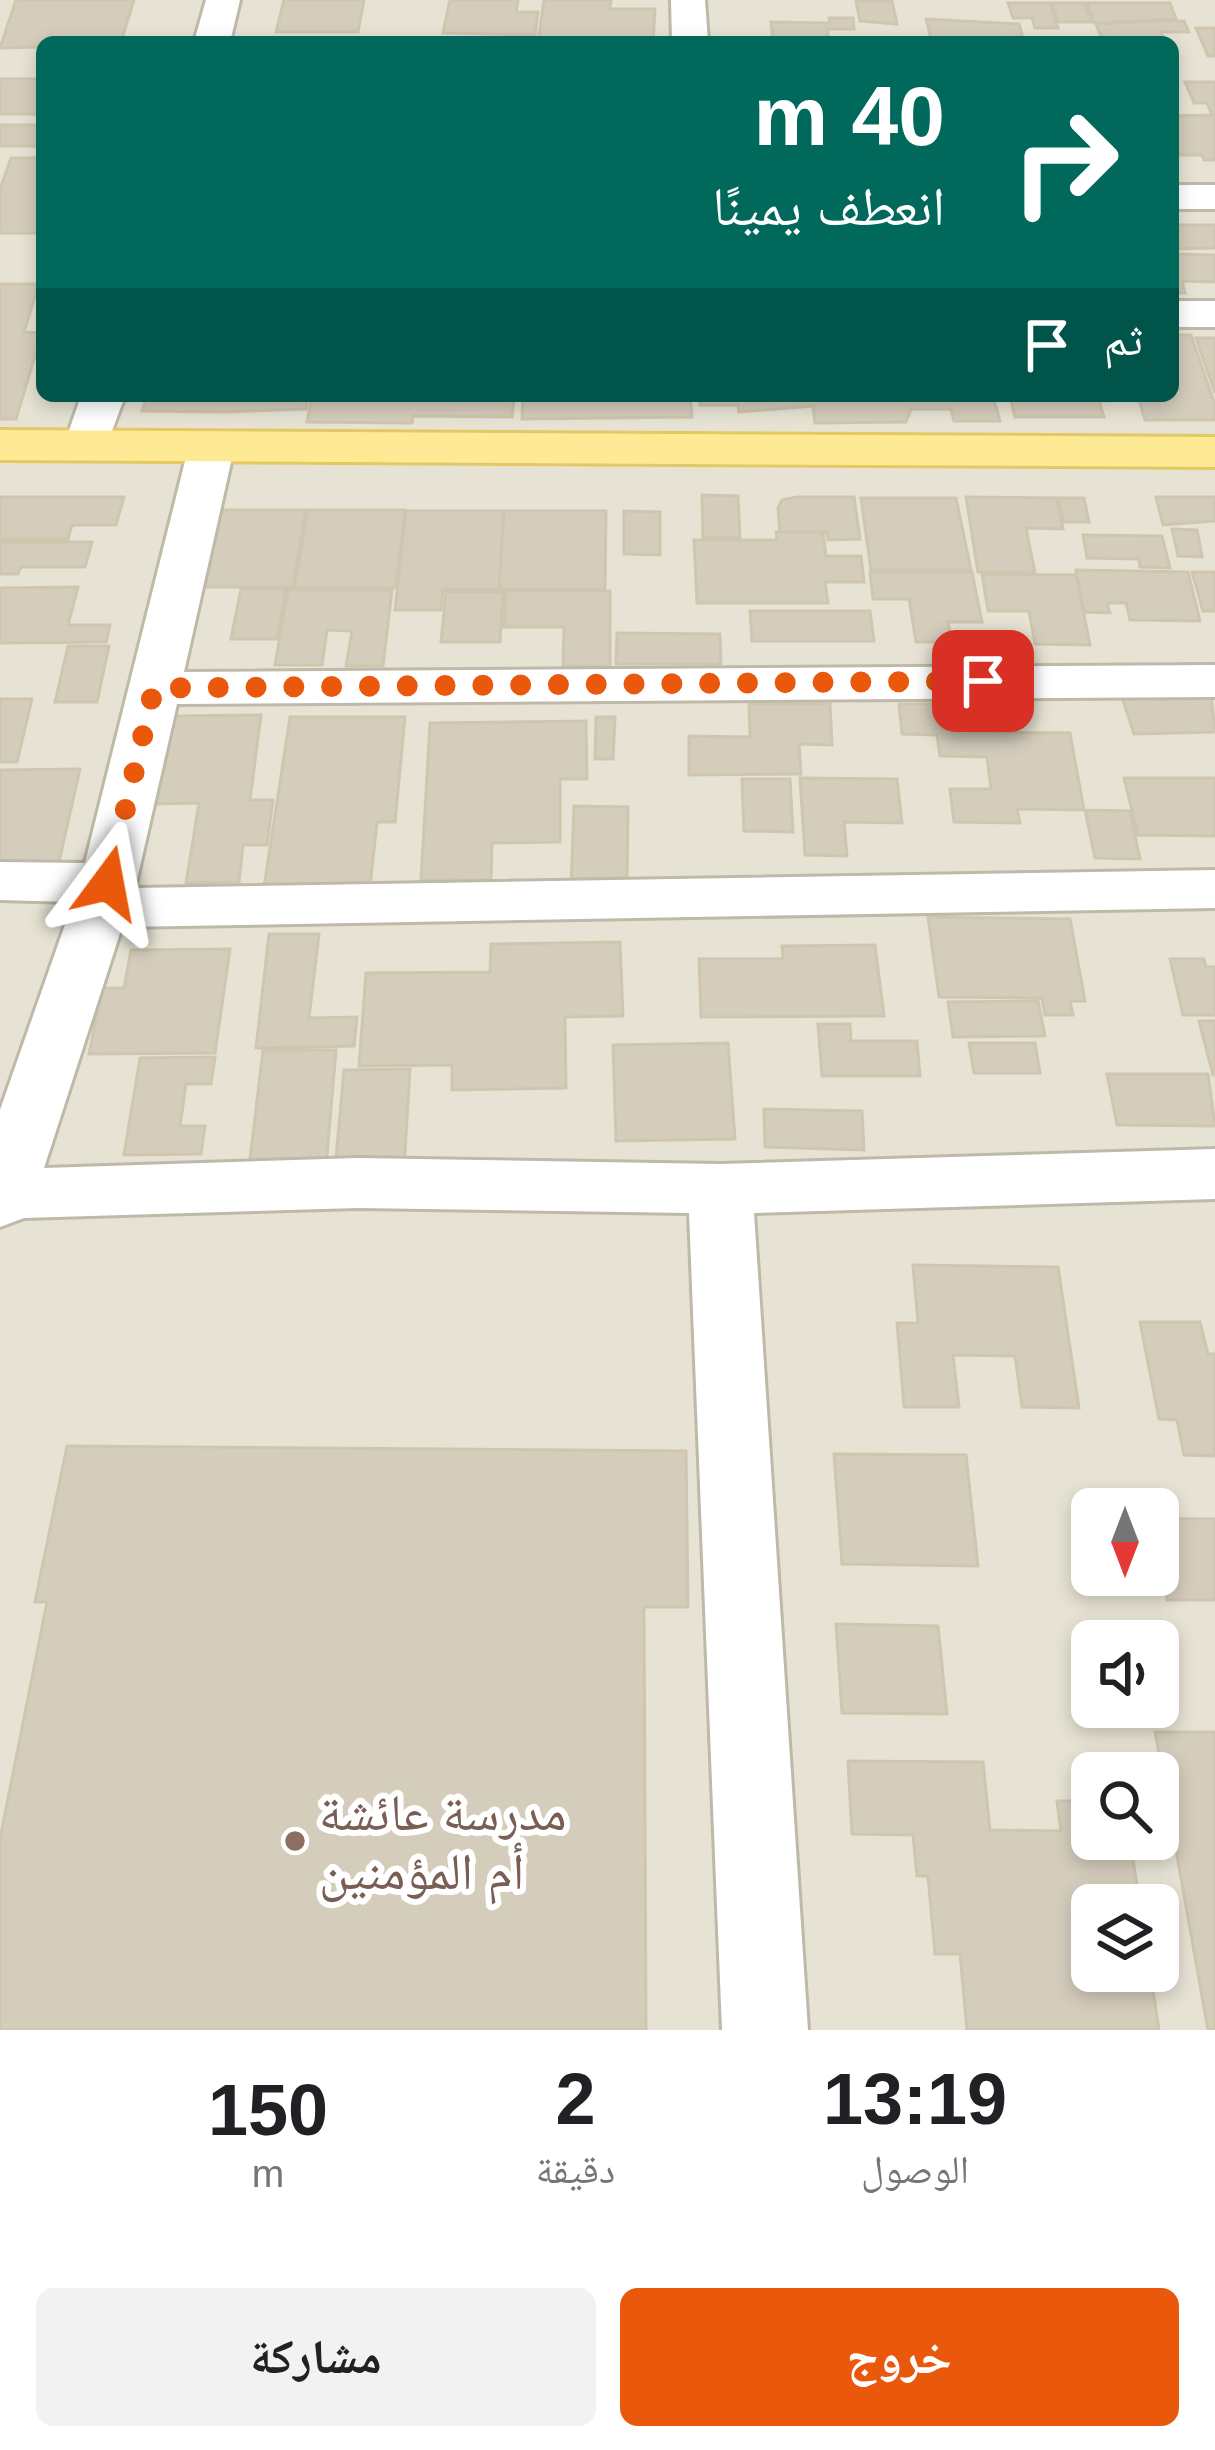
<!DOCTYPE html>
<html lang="ar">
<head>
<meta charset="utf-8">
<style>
	:root { --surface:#fff; --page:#f2f2f2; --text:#202124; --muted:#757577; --accent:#ea580c }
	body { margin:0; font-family:Arial,"Noto Naskh Arabic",sans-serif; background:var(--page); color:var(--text); direction:rtl; height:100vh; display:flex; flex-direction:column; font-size:45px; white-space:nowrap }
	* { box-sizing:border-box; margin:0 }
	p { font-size:39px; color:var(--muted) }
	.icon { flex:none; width:66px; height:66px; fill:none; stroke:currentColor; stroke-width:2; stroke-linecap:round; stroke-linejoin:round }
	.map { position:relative; height:2030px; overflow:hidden; direction:ltr }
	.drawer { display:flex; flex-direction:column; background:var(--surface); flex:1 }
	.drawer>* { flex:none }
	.banner { position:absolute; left:36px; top:36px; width:1143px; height:366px; border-radius:18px; box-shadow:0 6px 18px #0003; direction:rtl; background:#00695c; color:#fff; overflow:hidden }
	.needle { width:78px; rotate:180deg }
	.buttons { position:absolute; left:1071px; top:1488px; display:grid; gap:24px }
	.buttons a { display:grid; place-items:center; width:108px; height:108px; border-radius:18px; background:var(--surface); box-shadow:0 6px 18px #0003; font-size:60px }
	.pin { position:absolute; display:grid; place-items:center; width:102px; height:102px; color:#fff; margin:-51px; border-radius:24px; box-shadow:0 6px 18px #0006 }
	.me { position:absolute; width:132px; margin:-66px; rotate:13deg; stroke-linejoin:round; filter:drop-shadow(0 0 9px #0008) }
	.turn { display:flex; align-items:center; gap:42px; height:252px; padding:0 36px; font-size:54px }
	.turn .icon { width:156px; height:156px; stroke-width:2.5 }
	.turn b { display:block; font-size:84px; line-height:102px }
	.then { display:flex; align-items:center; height:114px; padding:0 36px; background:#0003; gap:24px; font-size:45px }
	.eta { display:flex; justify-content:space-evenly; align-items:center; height:204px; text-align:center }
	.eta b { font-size:72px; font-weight:700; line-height:84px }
	.cta { display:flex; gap:24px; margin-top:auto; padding:24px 36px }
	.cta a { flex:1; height:138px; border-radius:18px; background:var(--accent); color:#fff; font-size:48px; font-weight:700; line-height:138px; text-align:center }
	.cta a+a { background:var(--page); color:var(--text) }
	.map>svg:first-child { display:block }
</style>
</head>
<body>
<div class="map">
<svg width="1215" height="2030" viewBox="0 0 1215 2030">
	<rect width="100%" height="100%" fill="#f3f0e6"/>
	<!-- residential -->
	<path fill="#e7e3d4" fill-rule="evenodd" d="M0,0H1215V2030H0ZM42,42H1173V396H42ZM1092,1509H1158V1575H1092ZM1092,1641H1158V1707H1092ZM1092,1773H1158V1839H1092ZM1092,1905H1158V1971H1092Z"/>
	<!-- building -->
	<path fill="#d5cdbc" stroke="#cfc6af" stroke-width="3" d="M16,0H134L121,42H42V47L0,48Z
		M284,0H364L358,32H276Z
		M450,0H518L516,12H538L535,35L443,33Z
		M544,0H611L610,9H655L653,42H538Z
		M856,1H892L897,24L860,21Z
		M1008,3H1050L1058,28H1035L1032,18H1013Z
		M1052,3H1084L1091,22H1058Z
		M1087,3H1170L1176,19L1094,23Z
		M829,18H853L854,29H827L829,42H773L771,22L830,23Z
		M926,19L1019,24L1024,42H932Z
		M1154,21H1184L1189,32H1161L1165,42H1103L1096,24Z
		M1196,28H1215V56H1208Z
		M0,79H42V114H0Z
		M1185,82H1215V160H1204L1202,155H1173V116L1212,115L1207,103H1194Z
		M0,125H42V146H0Z
		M11,158H42V233H0V189Z
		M1173,225H1215V248L1173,249Z
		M1173,254L1215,255V282L1182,281L1185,293H1173Z
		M0,284H39L24,332L42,333L16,419H0Z
		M1173,335H1191L1215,405V420H1145L1139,400L1099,401L1104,417H1015L1010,396H1173Z
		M1196,338H1215V393Z
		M147,396H308L306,409L225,412L142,411Z
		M312,396H514L512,417L413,416L412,423L307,422Z
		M523,396H690L692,417L522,419Z
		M700,396H993L1000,421H954L951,409H911L906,422L815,423L813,406L739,412L738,405H700Z
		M702,495L738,496L740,538L703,537Z
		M0,497H124L116,525H72L68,539H0Z
		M797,497H854L860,539L828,540L827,532H780L778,508L782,500Z
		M966,497L1056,498L1063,529L1026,528L1035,573L978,572Z
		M1156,497H1215V521L1163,525Z
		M861,498H956L971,570H871Z
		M1058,498H1084L1089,522H1064Z
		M220,510H306L293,587H203Z
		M308,510H405L396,588H294Z
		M406,511H504L499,589H443L441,610H395Z
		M504,511H606L605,589H499Z
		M624,511L660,512V555L624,554Z
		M1172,529L1197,530L1202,557L1178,556Z
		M776,532H823L826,556H861L864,582H825L828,603H697L694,540H777Z
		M1083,535L1162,536L1170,568L1140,567L1139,559L1087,558Z
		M0,542H92L85,567H21L18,574H0Z
		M1076,570L1188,572L1200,621L1130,620L1126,603H1107L1110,613L1084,612Z
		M870,572H972L982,622H948L952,642H916L909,599H873Z
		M1192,572H1215V611H1203Z
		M982,574L1076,575L1090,645L1035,644L1029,611H988Z
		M78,587L68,625H110L106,642L0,643V588Z
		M241,589H286L277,639H231Z
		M288,590H392L383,666H346L352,631L327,630L322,665H275Z
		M506,591H610V666H563L564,627H504Z
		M446,592H503L500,642H441Z
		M750,611H870L874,641H752Z
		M617,633L720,634L721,664H616Z
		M68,646H109L97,702H55Z
		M1211,695L1215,732L1134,734L1122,697Z
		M0,699H32L17,762H0Z
		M749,704H830L832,745L799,744L801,774L689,775V736L750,737Z
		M899,704H966L971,732L1070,733L1084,810L1017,809L1020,823L954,822L950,789H991L987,757L940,756L937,735L902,734Z
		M261,715L250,800H273L267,845H243L239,882L186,883L199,803L153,804L170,716Z
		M290,717H405L395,822H377L370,887H264Z
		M596,717H615L613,759H595Z
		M586,721L587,779H560V842L492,843L491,880H421L430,723Z
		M80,769L57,871L0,872V770Z
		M800,778L897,779L902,823L844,822L847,856L805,855Z
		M1124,778H1215V836L1138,835Z
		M742,779H790L793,832L744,831Z
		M574,806L628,807L627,886H571Z
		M1085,810L1130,811L1140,859L1095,858Z
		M928,917L1070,919L1085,1001H1070L1073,1015H1045L1042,998L939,997Z
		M269,934H319L309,1018L357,1017L354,1046L256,1048Z
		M620,942L623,1016L565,1017L566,1088L452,1090V1065L359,1066L366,973L490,972L491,944Z
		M875,945L884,1016L701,1017L699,959H783L782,946Z
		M230,949L215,1053L89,1054L102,988H124L131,950Z
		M1170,959H1204L1206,967H1215V1015H1183Z
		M1038,1001L1045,1036L953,1037L948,1002Z
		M1199,1021H1215V1075H1213Z
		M818,1024H850L851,1041H917L920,1076H822Z
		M728,1043L735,1139L616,1141L613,1045Z
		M969,1043H1035L1040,1073H974Z
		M263,1050H336L326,1167L249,1168Z
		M215,1057L211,1084H186L180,1126H205L201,1154L124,1155L140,1058Z
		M410,1069L404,1169H335L344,1070Z
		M1107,1074H1208L1215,1126L1117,1125Z
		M764,1109L862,1111L864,1150L765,1147Z
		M913,1265L1058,1267L1079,1408L1022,1407L1015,1356L953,1355L959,1407H904L897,1323H918Z
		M1140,1322H1200L1208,1354H1215V1456L1184,1455L1177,1420L1159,1419Z
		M67,1446L686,1451L688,1607H644L646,2030H0V1839L47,1602H35Z
		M834,1454L966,1455L978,1566L842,1564Z
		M1158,1519H1215V1600H1167L1158,1553Z
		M836,1624L938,1626L947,1714L842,1713Z
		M1155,1732H1215V2030H1208Z
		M848,1761L983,1762L990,1830L1061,1831L1057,1801H1092V1839H1130L1140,1905H1092V1971H1150L1159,2030H967L960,1954H935L928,1876H917L913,1835L852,1834Z"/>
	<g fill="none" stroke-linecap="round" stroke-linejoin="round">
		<!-- street casing -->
		<g stroke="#beb9a9" stroke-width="6">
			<path id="street" d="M206,0H240L230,42H194Z
				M671,0H705L708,42H672Z
				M1173,185H1215V209H1173Z
				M1173,301H1215V327H1173Z
				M81,396H125L103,455L87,459L71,455L64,445Z
				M211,435L227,439L234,449L184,672L1215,665V697L177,704L135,888L1215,870V908L122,927L44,1168L358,1158L720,1164L1215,1149V1199L754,1213L808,2030H722L689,1213L358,1208L24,1218L0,1227V1110L73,902L0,900V862L85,863L188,449L195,439Z"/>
		</g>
		<!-- primary casing -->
		<g stroke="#e3c864" stroke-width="6">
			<path id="primary" d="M0,430L1215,437V467L0,460Z"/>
		</g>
		<!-- street -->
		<use href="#street" fill="#fff" fill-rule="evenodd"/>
		<!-- primary -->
		<use href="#primary" fill="#fee995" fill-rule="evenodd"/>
	</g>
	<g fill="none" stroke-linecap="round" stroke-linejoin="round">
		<!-- route -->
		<path stroke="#ea580c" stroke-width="21" stroke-dasharray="0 37.8" d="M108,883L154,688L983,681"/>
	</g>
	<!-- markers -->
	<circle fill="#8d6e63" stroke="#fff" stroke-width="4.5" cx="295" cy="1841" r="12"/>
	<g text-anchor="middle" stroke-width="12" stroke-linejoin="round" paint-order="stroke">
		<!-- near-education labels -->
		<g font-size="51" fill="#785e54" stroke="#fff" text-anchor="start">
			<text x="319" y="1830">مدرسة عائشة<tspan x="319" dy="59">أم المؤمنين</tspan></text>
		</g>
	</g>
</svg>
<div class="buttons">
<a><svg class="needle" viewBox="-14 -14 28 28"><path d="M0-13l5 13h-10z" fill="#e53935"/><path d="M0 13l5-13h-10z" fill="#757577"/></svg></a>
<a><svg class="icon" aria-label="sound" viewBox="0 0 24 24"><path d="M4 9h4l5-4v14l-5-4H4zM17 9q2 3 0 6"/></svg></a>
<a><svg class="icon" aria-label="search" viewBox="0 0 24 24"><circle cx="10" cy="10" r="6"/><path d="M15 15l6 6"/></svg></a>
<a><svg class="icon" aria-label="layers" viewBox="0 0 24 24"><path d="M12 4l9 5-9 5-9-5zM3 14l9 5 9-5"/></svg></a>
</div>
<div class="pin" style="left:983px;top:681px;background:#d93025"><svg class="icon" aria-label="arrive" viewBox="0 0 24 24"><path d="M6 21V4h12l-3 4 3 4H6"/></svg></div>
<svg class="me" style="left:108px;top:883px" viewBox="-20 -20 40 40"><path d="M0-17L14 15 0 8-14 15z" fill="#ea580c" stroke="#fff" stroke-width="4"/></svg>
<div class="banner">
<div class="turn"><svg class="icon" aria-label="right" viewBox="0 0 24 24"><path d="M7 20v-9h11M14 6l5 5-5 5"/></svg><div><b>40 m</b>انعطف يمينًا</div></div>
<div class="then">ثم<svg class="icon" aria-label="arrive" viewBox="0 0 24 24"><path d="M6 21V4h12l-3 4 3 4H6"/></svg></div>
</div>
</div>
<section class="drawer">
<div class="eta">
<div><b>13:19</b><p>الوصول</p></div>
<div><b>2</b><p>دقيقة</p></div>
<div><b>150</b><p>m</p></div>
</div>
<div class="cta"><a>خروج</a><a>مشاركة</a></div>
</section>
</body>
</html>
